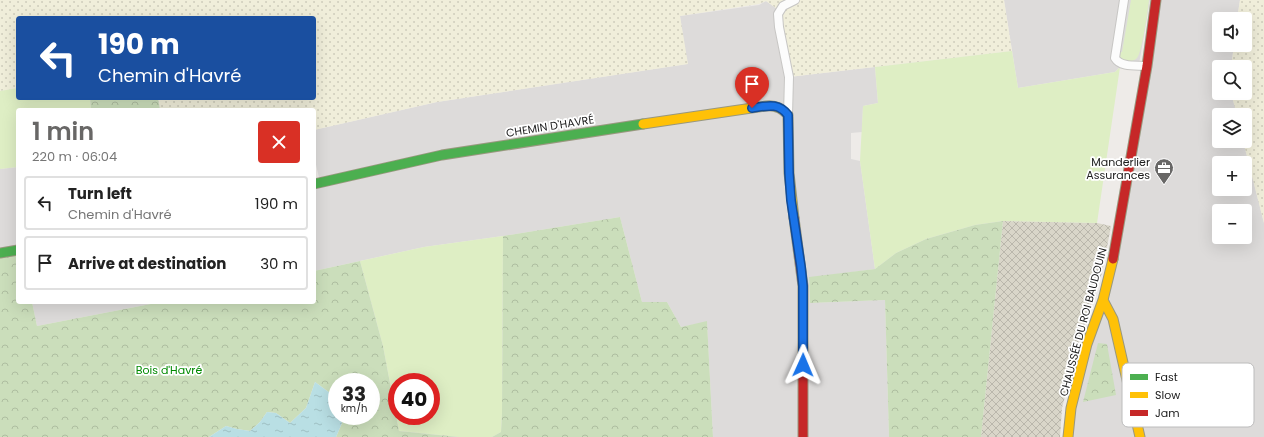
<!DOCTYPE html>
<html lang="en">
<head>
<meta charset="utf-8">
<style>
	:root { --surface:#fff; --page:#f6f6f6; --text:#222; --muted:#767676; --line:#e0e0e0; --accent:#686766 }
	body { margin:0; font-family:Poppins,sans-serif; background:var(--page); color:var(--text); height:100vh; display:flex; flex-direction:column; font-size:15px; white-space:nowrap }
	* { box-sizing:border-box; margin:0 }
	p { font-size:13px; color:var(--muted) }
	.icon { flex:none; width:22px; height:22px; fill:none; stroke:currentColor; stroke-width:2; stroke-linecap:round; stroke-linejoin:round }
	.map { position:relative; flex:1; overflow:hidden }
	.side { position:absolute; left:16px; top:108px; width:300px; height:196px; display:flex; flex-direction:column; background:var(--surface); border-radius:4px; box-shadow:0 4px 16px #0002 }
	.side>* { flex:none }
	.hud { position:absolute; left:16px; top:16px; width:300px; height:84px; border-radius:4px; box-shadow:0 4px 16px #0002; background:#1a4fa0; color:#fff; overflow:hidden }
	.tools { position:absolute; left:1212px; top:12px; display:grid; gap:8px }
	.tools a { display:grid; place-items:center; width:40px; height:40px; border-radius:4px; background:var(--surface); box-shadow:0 4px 16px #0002; font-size:20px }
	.speed { position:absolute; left:328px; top:373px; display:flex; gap:8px; font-size:20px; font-weight:700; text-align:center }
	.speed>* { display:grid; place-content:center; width:52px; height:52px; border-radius:50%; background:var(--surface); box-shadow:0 4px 16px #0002; line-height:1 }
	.speed small { font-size:10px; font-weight:400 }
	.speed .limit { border:6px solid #d22; background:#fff; color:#111 }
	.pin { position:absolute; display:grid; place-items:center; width:34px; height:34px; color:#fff; margin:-41px -17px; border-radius:50% 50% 50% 0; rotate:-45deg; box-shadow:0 0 4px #0007 }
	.pin .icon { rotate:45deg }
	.me { position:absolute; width:44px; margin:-22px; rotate:1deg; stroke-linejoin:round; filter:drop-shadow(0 0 3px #0008) }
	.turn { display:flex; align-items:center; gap:14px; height:84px; padding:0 16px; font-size:18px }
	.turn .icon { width:52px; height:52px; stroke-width:2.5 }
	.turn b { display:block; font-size:28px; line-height:34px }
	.round { display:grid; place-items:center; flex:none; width:42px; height:42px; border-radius:4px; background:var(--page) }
	.summary { display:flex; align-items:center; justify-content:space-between; height:68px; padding:0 16px }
	h1 { font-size:24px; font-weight:600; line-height:30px; color:var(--accent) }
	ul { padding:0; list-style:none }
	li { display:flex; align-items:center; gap:12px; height:54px; margin:0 8px 6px; padding:0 8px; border:2px solid var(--line); border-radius:4px }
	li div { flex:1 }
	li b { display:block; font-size:15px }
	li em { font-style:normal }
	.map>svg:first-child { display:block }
</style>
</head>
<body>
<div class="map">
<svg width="1264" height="437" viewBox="0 0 1264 437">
	<defs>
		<pattern id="construction-cross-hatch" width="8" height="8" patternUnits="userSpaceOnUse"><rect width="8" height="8" fill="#d9d6c9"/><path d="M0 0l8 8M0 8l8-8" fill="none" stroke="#bab7ac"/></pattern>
		<pattern id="farmland-dots" width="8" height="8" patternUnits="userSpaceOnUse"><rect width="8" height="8" fill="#f0eeda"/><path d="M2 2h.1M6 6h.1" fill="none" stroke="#ceccbb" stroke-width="1.8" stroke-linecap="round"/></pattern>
		<pattern id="forest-crowns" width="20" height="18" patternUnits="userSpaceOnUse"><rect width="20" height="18" fill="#cbdebb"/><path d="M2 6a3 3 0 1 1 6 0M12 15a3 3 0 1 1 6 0" fill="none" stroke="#aebea0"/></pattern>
		<pattern id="water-ripples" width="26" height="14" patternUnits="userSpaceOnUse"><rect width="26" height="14" fill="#b9dfe4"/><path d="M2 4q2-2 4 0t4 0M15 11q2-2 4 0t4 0" fill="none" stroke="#9fbfc3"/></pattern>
	</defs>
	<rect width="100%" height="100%" fill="#eeebe8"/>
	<!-- residential -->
	<path fill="#dddbda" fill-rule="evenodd" d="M1004,0H1150L1138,70L1120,67L1115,72L1018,88Z
		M1156,0H1240L1237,19H1219V45H1234L1231,67H1219V93H1231L1237,115H1219V141H1243L1264,223V437H1068L1103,300ZM1219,163H1245V189H1219ZM1219,211H1245V237H1219Z
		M766,1L780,11L789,77L875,67L878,103L863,106L862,132L851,133V159L860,161L875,269L809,278L810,303L885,300L889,437H713L707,322L681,327L667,302H642L620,217L503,236L424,247L314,271V184L320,182L314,156V130L437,102L687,64L680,16L759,5Z
		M18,167V250L0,253V169Z
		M32,302H161L37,326Z"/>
	<!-- religious -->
	<path fill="#dcdbda" d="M1127,0H1131L1122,52H1119Z"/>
	<!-- construction -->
	<path fill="url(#construction-cross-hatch)" d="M1003,221L1097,223L1111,226L1102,273L1080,338L1062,408L1060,437H981Z"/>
	<!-- farmland -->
	<path fill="url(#farmland-dots)" d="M0,0H1004L1012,51L789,77L780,11L766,1L759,4L680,16L688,64L437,102L314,130V110H160L158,98H314V18H18V88L0,91Z
		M1240,0H1264V223L1243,141H1245V115H1237L1231,93H1245V67H1231L1234,45H1245V19H1237Z"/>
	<!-- grass -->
	<path fill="#deeec4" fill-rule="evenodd" d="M1131,0H1149C1148,9 1142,53 1137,58C1132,63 1126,61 1120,59L1118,56L1119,52H1122Z
		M1012,51L1018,88L1115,72L1120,67L1097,223L1003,221L975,225L926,239L896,253L875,269L860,161L863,106L878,103L875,67Z
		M18,88V98H90L91,110H18V167L0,169V91Z
		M503,236L502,413L501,432L492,437H459L399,431L383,346L360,261L424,247ZM397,382H431V416H397Z"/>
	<!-- forest -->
	<path fill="url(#forest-crowns)" d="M90,98H158L160,110H91Z
		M620,217L642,302H667L681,327L707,321L713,437H492L501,432L502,413L503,236Z
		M1003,221L981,437H889L885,300L810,303L809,277L875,269L896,253L926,239L975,225Z
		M18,250V302H32L37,326L161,302H314V271L360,261L383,346L399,431L459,437H336L342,423L340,416H371V382H337V407L334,396L315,382L306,408L290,423L276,413L267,412L260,422L250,431L237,429L226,426L209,437H0V253Z
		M1098,343L1107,344L1116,395L1083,402Z"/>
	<!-- water -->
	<path fill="url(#water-ripples)" d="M315,382L334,396L337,407V416H340L342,423L336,437H209L226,426L237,429L250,431L260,422L267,412L276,413L290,423L306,408Z"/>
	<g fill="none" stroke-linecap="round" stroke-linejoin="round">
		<!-- street casing -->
		<g stroke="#c7c6c4" stroke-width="10">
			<path id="street" d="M1124,0L1115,58C1121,68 1137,65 1147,66
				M788,115L789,77L779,27L778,14L783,6L795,0"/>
		</g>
		<!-- fast casing -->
		<g stroke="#99987f" stroke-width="11">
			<path id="fast" d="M314,184L442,155L643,124
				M0,253L18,250"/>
		</g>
		<!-- slow casing -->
		<g stroke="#99987f" stroke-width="11">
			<path id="slow" d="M643,124L766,106C775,105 782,108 788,115L789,173L794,218
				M1103,300L1113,319L1140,437
				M1068,437L1071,408L1087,344L1103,300L1113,259"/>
		</g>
		<!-- jam casing -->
		<g stroke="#99987f" stroke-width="11">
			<path id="jam" d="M794,218L803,286V437
				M1113,259L1147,66L1156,0"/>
		</g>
		<!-- street -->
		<use href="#street" stroke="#fcfcfc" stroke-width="8"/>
		<!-- fast -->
		<use href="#fast" stroke="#4caf50" stroke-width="9"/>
		<!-- slow -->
		<use href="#slow" stroke="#ffc107" stroke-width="9"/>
		<!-- jam -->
		<use href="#jam" stroke="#c62828" stroke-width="9"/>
	</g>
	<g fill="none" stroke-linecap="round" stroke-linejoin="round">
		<!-- route casing -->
		<g stroke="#114b97" stroke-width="10">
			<path id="route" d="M752,108C767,106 778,102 788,115L789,173L791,200L801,267L803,286V365"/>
		</g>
		<!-- route -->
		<use href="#route" stroke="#1a73e8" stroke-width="7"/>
	</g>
	<!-- icons -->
	<defs>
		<g id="office-pin" transform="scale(1)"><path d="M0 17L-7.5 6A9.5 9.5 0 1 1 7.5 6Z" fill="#686766" stroke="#fff"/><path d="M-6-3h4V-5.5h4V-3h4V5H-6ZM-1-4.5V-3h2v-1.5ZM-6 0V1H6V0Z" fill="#fff"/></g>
	</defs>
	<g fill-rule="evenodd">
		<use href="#office-pin" x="1164" y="168"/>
	</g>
	<g text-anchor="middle" stroke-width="3.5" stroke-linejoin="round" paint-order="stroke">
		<!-- street labels -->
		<g font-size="11" fill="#202020" stroke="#fff">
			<text transform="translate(550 126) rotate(-9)" y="4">CHEMIN D'HAVRÉ</text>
			<text transform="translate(1083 322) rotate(-75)" y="4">CHAUSSÉE DU ROI BAUDOUIN</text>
		</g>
		<!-- poi labels -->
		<g font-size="11" fill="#202020" stroke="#fff" text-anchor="end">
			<text x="1150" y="166">Manderlier<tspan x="1150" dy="13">Assurances</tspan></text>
		</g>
		<!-- park labels -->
		<g font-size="11" fill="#018a01" stroke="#fff">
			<text x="169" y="374">Bois d'Havré</text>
		</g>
	</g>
	<!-- legend -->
	<rect x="1122" y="363" width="132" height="64" rx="6" fill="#fff" stroke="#bcbcbc" stroke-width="1"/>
	<rect x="1130" y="374" width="18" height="6" fill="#4caf50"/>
	<rect x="1130" y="392" width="18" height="6" fill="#ffc107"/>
	<rect x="1130" y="410" width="18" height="6" fill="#c62828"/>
	<g font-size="11" fill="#202020">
		<text x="1155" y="381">Fast</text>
		<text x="1155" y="399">Slow</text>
		<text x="1155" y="417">Jam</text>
	</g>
</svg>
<div class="tools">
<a><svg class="icon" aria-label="sound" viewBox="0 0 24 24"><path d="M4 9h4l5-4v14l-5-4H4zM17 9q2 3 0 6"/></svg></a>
<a><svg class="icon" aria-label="search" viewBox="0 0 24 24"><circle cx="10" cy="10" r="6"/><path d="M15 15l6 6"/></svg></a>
<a><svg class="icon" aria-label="layers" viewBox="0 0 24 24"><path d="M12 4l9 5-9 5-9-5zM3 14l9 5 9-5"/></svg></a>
<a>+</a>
<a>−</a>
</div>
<div class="speed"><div>33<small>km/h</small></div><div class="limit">40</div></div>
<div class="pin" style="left:752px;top:108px;background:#d93025"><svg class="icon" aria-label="arrive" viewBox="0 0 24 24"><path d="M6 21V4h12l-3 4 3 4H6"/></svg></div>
<svg class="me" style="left:803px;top:365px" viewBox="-20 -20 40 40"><path d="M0-17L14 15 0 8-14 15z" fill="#1a73e8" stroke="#fff" stroke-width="4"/></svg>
<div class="hud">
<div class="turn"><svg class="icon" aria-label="left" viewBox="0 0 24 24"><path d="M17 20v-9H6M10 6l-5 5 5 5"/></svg><div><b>190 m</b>Chemin d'Havré</div></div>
</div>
<section class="side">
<div class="summary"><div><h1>1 min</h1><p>220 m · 06:04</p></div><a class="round" style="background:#d93025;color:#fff"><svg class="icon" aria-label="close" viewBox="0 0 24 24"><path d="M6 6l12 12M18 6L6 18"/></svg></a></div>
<ul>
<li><svg class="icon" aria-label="left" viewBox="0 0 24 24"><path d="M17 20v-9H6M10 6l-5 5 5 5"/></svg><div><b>Turn left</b><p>Chemin d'Havré</p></div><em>190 m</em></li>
<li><svg class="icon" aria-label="arrive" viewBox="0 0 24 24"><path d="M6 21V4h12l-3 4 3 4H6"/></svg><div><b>Arrive at destination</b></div><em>30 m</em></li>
</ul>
</section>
</div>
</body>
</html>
